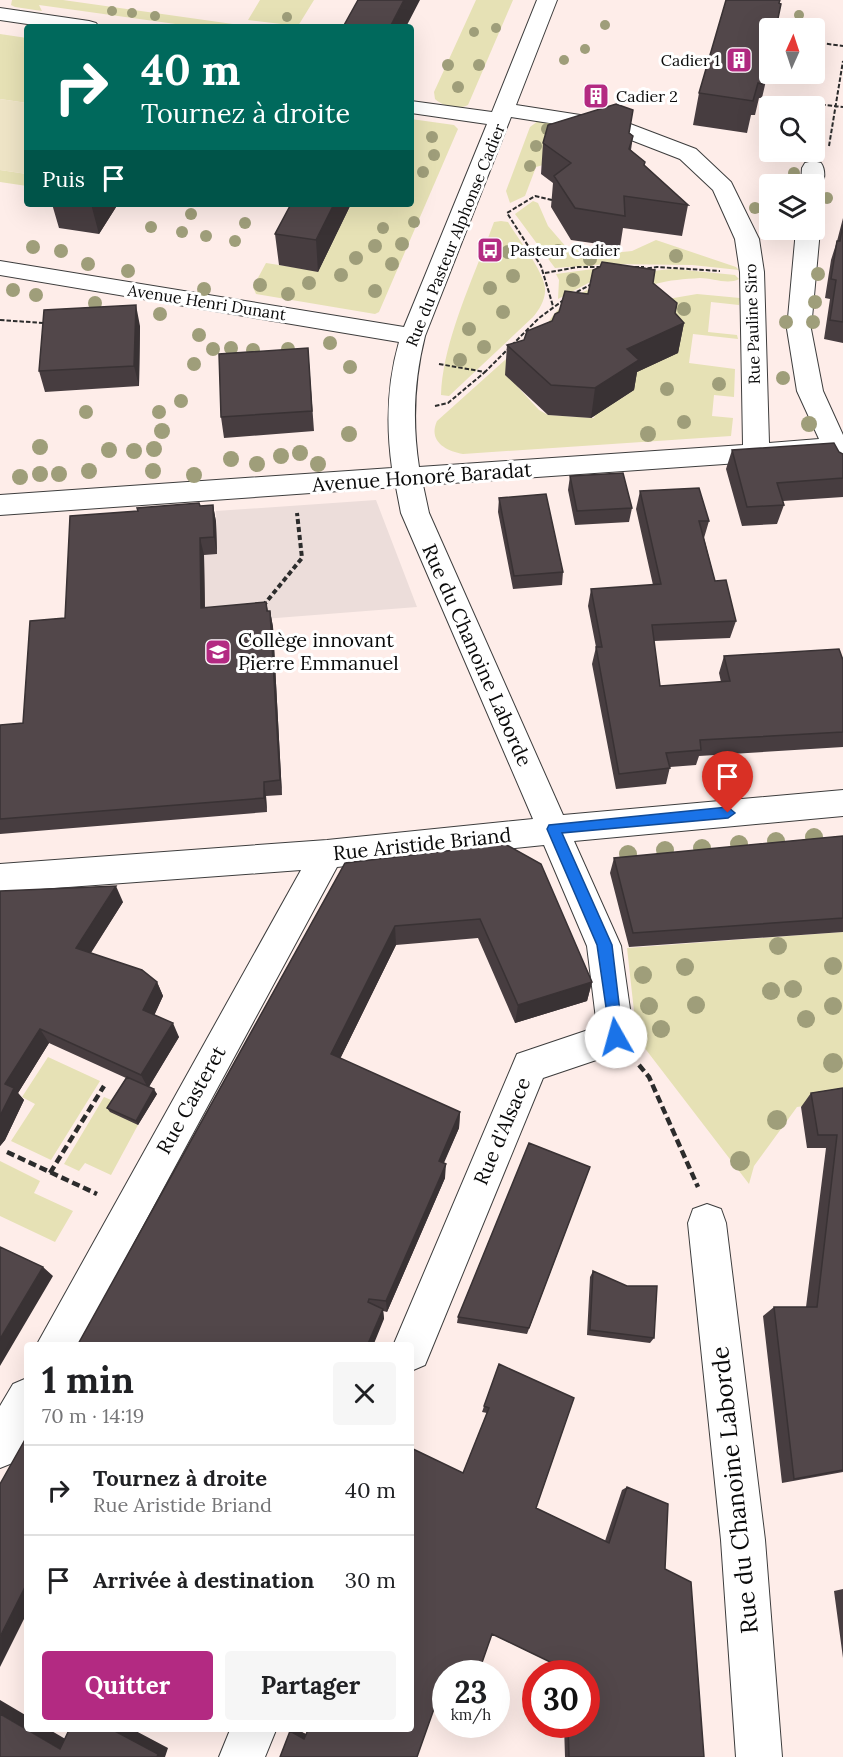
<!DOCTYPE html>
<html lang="fr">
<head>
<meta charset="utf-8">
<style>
	:root { --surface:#fff; --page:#f6f6f6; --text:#202124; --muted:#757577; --line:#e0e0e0; --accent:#b32a82 }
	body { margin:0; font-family:Lora,serif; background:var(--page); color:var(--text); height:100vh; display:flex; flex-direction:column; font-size:22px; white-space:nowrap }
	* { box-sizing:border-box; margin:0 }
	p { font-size:20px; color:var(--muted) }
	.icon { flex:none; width:33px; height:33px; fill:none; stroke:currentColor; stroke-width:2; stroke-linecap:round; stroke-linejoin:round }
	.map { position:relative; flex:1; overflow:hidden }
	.panel { position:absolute; left:24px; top:1342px; width:390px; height:390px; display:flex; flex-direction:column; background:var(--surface); border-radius:6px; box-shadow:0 6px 24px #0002 }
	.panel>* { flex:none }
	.guide { position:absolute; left:24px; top:24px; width:390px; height:183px; border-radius:6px; box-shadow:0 6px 24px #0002; background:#00695c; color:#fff; overflow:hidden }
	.needle { width:39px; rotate:3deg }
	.fabs { position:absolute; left:759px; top:18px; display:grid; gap:12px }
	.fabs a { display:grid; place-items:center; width:66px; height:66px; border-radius:6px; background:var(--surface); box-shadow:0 6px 24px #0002; font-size:30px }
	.speed { position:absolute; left:432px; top:1660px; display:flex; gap:12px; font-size:30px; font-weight:700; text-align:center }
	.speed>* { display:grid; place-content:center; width:78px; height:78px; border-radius:50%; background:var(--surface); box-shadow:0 6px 24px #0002; line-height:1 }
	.speed small { font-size:15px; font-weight:400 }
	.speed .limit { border:9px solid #d22; background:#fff; color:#111 }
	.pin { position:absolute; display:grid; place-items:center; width:51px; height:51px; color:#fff; margin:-62px -26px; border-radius:50% 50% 50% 0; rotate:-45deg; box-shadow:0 0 6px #0007 }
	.pin .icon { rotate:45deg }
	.me { position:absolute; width:66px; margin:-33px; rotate:353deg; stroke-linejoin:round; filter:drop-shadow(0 0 4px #0008) }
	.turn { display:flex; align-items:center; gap:21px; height:126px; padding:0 18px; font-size:27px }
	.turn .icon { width:78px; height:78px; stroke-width:2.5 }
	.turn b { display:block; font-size:42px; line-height:51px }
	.then { display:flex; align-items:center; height:57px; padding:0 18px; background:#0003; gap:12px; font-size:22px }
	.round { display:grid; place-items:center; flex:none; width:63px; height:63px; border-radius:6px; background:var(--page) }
	.overview { display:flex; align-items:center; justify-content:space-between; height:102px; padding:0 18px }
	h1 { font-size:36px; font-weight:700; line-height:45px }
	.primary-button { display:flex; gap:12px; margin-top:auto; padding:12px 18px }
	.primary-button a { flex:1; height:69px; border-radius:6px; background:var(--accent); color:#fff; font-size:24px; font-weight:700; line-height:69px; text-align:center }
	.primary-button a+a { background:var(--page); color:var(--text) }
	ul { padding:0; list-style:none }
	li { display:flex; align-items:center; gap:18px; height:90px; padding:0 18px; border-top:2px solid var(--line) }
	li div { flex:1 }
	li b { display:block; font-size:22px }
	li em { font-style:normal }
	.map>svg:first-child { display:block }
</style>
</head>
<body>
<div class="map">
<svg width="843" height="1757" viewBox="0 0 843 1757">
	<rect width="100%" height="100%" fill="#feede9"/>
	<!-- green -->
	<path fill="#e6e1b5" d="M12,0H63L254,27H197L39,5L42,11L15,7L11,5Z
		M260,0H314L298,26L248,20Z
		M476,0H513L468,105C459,110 442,106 435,99L434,92Z
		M0,34L27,38V103L0,99Z
		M411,119L454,125L458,129L379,312L375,314L256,294L253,287L266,263L318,271L351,204H411Z
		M538,121L585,127L543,165L536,167L525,196L510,203L506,191L530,127Z
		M0,170L27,174V186L0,182Z
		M533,201L538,203L548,226L567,248L603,254L632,251L656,240L736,267L739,270L692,265L609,264L555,268L515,214Z
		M501,221L508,222C518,239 543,270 545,288C546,299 539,310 533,317L449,396L441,395C443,339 475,275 494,222Z
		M593,269H615L558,299L559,280L556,274Z
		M675,269L735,275L739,279C728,285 712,278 700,278C684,279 670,280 655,284L553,326L549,321C572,285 635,271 675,269Z
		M697,294L740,298L739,305L711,302L708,332L737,335L738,339L693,334L689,363L735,369L734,397L714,395L712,416L733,418L731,436L463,454C445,451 428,441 437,421L524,343L515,384L539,410L548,415L594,418L595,414L625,396L662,300Z
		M843,932V1100L797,1107L754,1166L749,1184L637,1038L627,948Z
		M48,1057L100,1081L51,1160L11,1141L35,1104L22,1097Z
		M104,1097L116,1102L138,1125L111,1175L85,1163L79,1171L64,1164Z
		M0,1161L40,1181L34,1193L73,1211L55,1242L0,1216Z"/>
	<!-- pitch -->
	<path fill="#eee4c6" d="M0,99L27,103V174L0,170Z"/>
	<!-- plaza -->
	<path fill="#ecddda" d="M376,500L417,607L238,621L205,632L204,555L217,553L216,511Z"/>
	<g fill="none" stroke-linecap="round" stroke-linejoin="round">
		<!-- minor casing -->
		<g stroke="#3d3d3d" stroke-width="2">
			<path id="minor" d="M537,0H557L516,105L625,122L696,149L731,182L759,239L764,272L769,443L819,439L797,391L787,329L796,230H814V225L820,230L811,329L823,391L843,435V473L834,471L827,457L423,485L429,513L563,815L843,790V816L574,841L621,946L634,1037L629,1049L543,1078L425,1365L411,1371V1346H393L517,1054L597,1027L587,946L544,845L337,867L78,1346H36L301,870L0,892V864L327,840L533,819L401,513L396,487L0,515V495L392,468C386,425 387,384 399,342L0,275V261L404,327L487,124L411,113V101L492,112ZM511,117L613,133L680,159L713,190L735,239L740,272L743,445L419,467C412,421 414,380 425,336Z
				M0,8L89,21L96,23L99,27H48L0,20Z
				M813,161L821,163C826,170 825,182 820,189L814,190V184H801L802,168L805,163Z
				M707,1204L721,1209L726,1223L765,1540L782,1757H736L721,1540L688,1223L693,1209Z
				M27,1378V1439L15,1462L0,1468V1406L13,1384Z
				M230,1730H276L265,1757H219Z"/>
		</g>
		<!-- path-far2 -->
		<path stroke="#2c2c2c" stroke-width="2" stroke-dasharray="4.5 2" stroke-linecap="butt" d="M814,42L843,46
			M776,99L843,107
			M829,146L843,61
			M552,200L535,196L507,213L541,266L553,306
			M628,267H644
			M641,269L657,267L720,271
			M545,273L578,267H605
			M571,295L594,283
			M0,320L44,323
			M439,364L485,372L539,318L565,299
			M435,406L448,403L485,372"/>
		<!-- path-far1 -->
		<path stroke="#2c2c2c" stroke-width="4" stroke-dasharray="5 3" stroke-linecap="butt" d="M263,606L302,558L297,513"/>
		<!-- path -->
		<path stroke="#2c2c2c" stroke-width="4.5" stroke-dasharray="8 4" stroke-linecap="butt" d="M639,1065L649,1077L698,1187
			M7,1152L97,1194
			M50,1173L104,1086"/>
		<!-- minor -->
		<use href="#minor" fill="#fff" fill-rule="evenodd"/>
	</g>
	<!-- trees -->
	<g fill="#9f9e7a">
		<circle cx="112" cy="11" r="5"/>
		<circle cx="132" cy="13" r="5"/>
		<circle cx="799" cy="15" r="5"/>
		<circle cx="155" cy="16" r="5"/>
		<circle cx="287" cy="17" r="5"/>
		<circle cx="605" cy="25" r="5"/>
		<circle cx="496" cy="28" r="5"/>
		<circle cx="474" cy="32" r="5"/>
		<circle cx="585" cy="49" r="5"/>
		<circle cx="564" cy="60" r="5"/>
		<circle cx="448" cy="65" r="6"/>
		<circle cx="479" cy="65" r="6"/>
		<circle cx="458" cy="87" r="6"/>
		<circle cx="547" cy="129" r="6"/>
		<circle cx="432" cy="137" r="6"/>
		<circle cx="536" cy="146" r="6"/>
		<circle cx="434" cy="155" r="6"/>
		<circle cx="530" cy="166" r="6"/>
		<circle cx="423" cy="172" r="6"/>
		<circle cx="794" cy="173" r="6"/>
		<circle cx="827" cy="198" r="6"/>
		<circle cx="755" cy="208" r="6"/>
		<circle cx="191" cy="214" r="6"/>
		<circle cx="414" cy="222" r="6"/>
		<circle cx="245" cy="223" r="6"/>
		<circle cx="151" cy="227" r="6"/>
		<circle cx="383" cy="228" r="6"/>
		<circle cx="182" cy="232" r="6"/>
		<circle cx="206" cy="236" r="6"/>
		<circle cx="235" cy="241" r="6"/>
		<circle cx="402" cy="244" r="7"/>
		<circle cx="375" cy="246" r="7"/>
		<circle cx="33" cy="247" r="7"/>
		<circle cx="61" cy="251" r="7"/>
		<circle cx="558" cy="251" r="7"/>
		<circle cx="508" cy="252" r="7"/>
		<circle cx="676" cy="256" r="7"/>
		<circle cx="356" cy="258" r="7"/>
		<circle cx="590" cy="259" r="7"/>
		<circle cx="88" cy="264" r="7"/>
		<circle cx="392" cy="264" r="7"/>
		<circle cx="128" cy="271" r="7"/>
		<circle cx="818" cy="274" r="7"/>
		<circle cx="341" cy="275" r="7"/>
		<circle cx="513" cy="276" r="7"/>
		<circle cx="573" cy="280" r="7"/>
		<circle cx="309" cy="283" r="7"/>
		<circle cx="260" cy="285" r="7"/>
		<circle cx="490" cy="288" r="7"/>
		<circle cx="204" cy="289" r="7"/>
		<circle cx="13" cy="290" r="7"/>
		<circle cx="375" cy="291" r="7"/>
		<circle cx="288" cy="294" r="7"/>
		<circle cx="36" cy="295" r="7"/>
		<circle cx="815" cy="302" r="7"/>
		<circle cx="95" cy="303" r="7"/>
		<circle cx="684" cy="309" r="7"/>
		<circle cx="503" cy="312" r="7"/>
		<circle cx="160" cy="314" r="7"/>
		<circle cx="786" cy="322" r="7"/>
		<circle cx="813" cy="322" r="7"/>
		<circle cx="469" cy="329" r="7"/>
		<circle cx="199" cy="335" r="7"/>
		<circle cx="330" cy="343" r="7"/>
		<circle cx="484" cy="347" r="7"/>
		<circle cx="231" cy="348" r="7"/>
		<circle cx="213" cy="349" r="7"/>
		<circle cx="288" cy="349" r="7"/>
		<circle cx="253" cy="350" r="7"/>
		<circle cx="460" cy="360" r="7"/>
		<circle cx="194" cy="364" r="7"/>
		<circle cx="350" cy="367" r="7"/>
		<circle cx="783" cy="378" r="7"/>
		<circle cx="719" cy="384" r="7"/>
		<circle cx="667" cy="389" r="7"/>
		<circle cx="181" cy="401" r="7"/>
		<circle cx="86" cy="412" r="7"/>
		<circle cx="159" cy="412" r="7"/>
		<circle cx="684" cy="422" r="7"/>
		<circle cx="809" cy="424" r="8"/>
		<circle cx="162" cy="431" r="8"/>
		<circle cx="349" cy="434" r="8"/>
		<circle cx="648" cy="434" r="8"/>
		<circle cx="40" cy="447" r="8"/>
		<circle cx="154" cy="449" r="8"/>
		<circle cx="109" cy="450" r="8"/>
		<circle cx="134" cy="451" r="8"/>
		<circle cx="300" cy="453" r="8"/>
		<circle cx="281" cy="456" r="8"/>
		<circle cx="231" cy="459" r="8"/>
		<circle cx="257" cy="464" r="8"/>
		<circle cx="318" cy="464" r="8"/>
		<circle cx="89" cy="471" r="8"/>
		<circle cx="153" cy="471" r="8"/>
		<circle cx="40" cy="474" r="8"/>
		<circle cx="59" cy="474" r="8"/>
		<circle cx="194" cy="475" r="8"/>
		<circle cx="20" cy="477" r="8"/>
		<circle cx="814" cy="837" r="9"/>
		<circle cx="776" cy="841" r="9"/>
		<circle cx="739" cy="844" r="9"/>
		<circle cx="702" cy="848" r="9"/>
		<circle cx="665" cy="850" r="9"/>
		<circle cx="628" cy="854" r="9"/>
		<circle cx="778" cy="946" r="9"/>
		<circle cx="833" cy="966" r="9"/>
		<circle cx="685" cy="967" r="9"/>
		<circle cx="643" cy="975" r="9"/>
		<circle cx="793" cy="989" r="9"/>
		<circle cx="771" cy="991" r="9"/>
		<circle cx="696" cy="1005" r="9"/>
		<circle cx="649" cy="1006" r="9"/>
		<circle cx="833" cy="1006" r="9"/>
		<circle cx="806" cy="1019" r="9"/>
		<circle cx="661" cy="1029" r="9"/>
		<circle cx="833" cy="1063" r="10"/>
		<circle cx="777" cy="1120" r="10"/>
		<circle cx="740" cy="1161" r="10"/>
	</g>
	<!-- wall -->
	<path fill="#473d40" d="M770,63L762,98H759L755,115H751L747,133L693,125L699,93Z
		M630,133L633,136L631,150L644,165L688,205L682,236L623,228L620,247L571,240L551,207L553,183L541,174L543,143Z
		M52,204H118L99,234L59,228Z
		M351,204L318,272L279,265L275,234Z
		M843,218V343L824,339L830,299L825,298L831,260L837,241Z
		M653,283L675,313L684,323L678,353L637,372L634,390L591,418L548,415L505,375L507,345L524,340L552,321L559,312L588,294Z
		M140,326L139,386L45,392L39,371Z
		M308,348L314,431L224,438L221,417Z
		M732,450L839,452L843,454V497L783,501L784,505L777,524L742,526L726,469Z
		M570,476L632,508L629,522L575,525L568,490Z
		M640,491L709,521L704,538L715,581L736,621L730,638L654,641L660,686L721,682L719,673L724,656L843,660V747L699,756L696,765L670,767L666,784L616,789L592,664L596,647L588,606L591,589L653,585L636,509Z
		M499,498L563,572L562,585L513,589L498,512Z
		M213,505L216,522L217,554L204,555L205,608L266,602L268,611H270L273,627L282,795L266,796L267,812L0,834V725L23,723L200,506Z
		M843,836V932L629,947L610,873L614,858Z
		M505,844L592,982L587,1001L515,1023L478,938L396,945L340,1059L460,1112L459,1128L444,1163L445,1178L387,1312L383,1311L384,1319L77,1346L345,863Z
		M0,891L123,902L91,953L157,982L163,996L154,1015L179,1037L149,1087L157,1094L138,1125L110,1112L107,1108L126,1078L49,1043L18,1093L24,1100L5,1140L0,1146Z
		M843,1088V1472L782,1483L763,1316L774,1307H806L826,1148H807L801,1107L811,1093Z
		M590,1167L527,1334L457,1323L458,1317Z
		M593,1271L654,1338L650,1343L587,1335L590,1277Z
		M499,1364L536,1508L605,1541L622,1490L627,1487L665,1569L704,1757H565L564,1725H586V1674H568L569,1671L492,1634L441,1689L280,1757L292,1730H298L306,1734L463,1473L487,1413L482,1412Z
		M843,1589V1658L834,1591Z"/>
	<!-- shaded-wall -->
	<path fill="#393234" d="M404,0H420L406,27H390Z
		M91,204H118L99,234Z
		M334,204H351L318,272L316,240Z
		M677,303L673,328L684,323L678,353L637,372L634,390L591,418L595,388L627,349Z
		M136,305L140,326L139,386L134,366Z
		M213,505L216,522L217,554L214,537Z
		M200,538L204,555L205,624L201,608Z
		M270,611L273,627L282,795L280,780Z
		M264,782L266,796L267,812L264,798Z
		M116,886L123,902L84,963L76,948Z
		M395,926L396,945L334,1071L331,1054Z
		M157,982L163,996L150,1025L143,1010Z
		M592,982L587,1001L515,1023L518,1005Z
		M173,1023L179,1037L148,1088L141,1075Z
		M40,1029L49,1043L18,1093L24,1100L5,1140L0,1146V1116L5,1084Z
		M154,1089L157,1094L138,1125L136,1121Z
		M460,1112L459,1128L438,1175L439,1161Z
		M446,1164L445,1178L387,1312L386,1301Z
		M43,1267L53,1276L0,1366V1339Z
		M383,1309L384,1319L373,1346H367Z
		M27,1583V1613L0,1667V1637Z
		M0,1700L27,1716V1730H50L74,1744L60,1749L0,1714Z
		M113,1730H134L168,1748L165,1757H157Z
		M292,1730H298L307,1735L304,1739L290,1731Z"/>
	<!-- building -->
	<path fill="#52474a" stroke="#393234" stroke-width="1.5" d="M358,0H404L390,27H343Z
		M726,0H780L779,3L781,4L776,28H770L769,67H766L762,84L758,83L753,101L699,93Z
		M616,104L633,110L629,133L633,136L629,149L645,162L644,165L688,205L624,196L625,216L575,208L554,176L571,163L543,143L548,125Z
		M291,204H334L316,240L275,234Z
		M843,224V322L830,320L836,280L831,279L837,241H840Z
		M602,262L655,270L653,283L677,303L675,313L684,323L627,349L639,360L595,388L551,385L507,345L524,340L527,331L552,321L555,314L559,312L565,291L588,294L593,270L600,267Z
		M136,305L134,366L39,371L44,310Z
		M308,348L312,411L221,417L219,354Z
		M834,443L839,452L843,454V478L777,483L784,505L747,507L732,450Z
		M623,473L632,508L577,511L570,476Z
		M699,488L709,521H699L715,581L726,580L736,621L652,625L660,686L730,681L724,656L839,649L843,660V732L700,740L701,750L666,753L670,768L619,774L596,647H602L591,589L661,584L640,491Z
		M546,494L563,572L514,576L499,498Z
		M199,503L200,506L213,505L214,537L200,538L201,608L266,602L267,611H270L280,780L264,782V798L0,819V725L23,723L30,621L65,618L70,516L138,511L137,508Z
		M843,836V918L633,933L614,858Z
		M505,844L541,864L592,982L518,1005L480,919L395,926L331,1054L460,1112L439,1161L446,1164L386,1301L369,1299L368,1302L383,1309L367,1346H77L345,863Z
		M116,886L76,948L142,970L157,982L143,1010L173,1023L141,1075L40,1029L5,1084L14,1088L0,1116V891Z
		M127,1077L154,1089L136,1121L107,1108Z
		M843,1088V1470L794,1479L774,1307H817L837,1135H818L811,1093Z
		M529,1143L590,1167L529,1328L458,1317Z
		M0,1247L43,1267L0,1339Z
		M593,1271L627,1286H657L654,1338L590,1330Z
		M499,1364L574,1398L536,1508L609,1543L627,1487L668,1504L665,1569L691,1582L704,1757H569L568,1725H586V1674H573V1673L492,1634L478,1674H446V1692L441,1689L417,1757H280L290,1731L304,1739L308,1730H411V1448L463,1473L489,1408L484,1406Z
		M27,1436V1583L0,1637V1484Z
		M0,1714L60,1749L69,1730H113L158,1754L157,1757H0Z"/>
	<!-- route -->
	<path fill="#1a73e8" stroke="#114b97" stroke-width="1.5" d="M728,807L735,813L728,818L562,833L612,945L623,1037L621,1042L616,1044L611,1042L597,945L547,829L549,825Z"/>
	<!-- icons -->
	<defs>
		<g id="building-square" transform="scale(1.35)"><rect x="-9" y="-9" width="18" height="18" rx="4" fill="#b32a82" stroke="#fff"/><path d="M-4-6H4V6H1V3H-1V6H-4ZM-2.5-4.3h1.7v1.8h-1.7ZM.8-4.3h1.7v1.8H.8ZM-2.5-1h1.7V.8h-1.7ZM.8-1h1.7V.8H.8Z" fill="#fff"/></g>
		<g id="bus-square" transform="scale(1.35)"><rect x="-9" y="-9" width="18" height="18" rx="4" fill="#b32a82" stroke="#fff"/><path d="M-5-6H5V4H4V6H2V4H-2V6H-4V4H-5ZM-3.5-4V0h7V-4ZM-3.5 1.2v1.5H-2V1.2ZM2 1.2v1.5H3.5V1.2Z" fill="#fff"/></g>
		<g id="school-square" transform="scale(1.35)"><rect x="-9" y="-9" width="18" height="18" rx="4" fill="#b32a82" stroke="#fff"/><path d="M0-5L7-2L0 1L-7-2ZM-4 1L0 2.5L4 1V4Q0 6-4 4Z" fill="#fff"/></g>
	</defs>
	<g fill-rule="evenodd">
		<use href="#building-square" x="739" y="60"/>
		<use href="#building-square" x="596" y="96"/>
		<use href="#bus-square" x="490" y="250"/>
		<use href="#school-square" x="218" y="652"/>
	</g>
	<g text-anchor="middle" stroke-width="6" stroke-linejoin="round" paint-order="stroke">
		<!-- far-poi labels -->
		<g font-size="16" fill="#0a0a0a" stroke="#fff" text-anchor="start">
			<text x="720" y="66" text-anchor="end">Cadier 1</text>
			<text x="616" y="102">Cadier 2</text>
			<text x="510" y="256">Pasteur Cadier</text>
		</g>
		<!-- far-street labels -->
		<g font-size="16" fill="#0a0a0a" stroke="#fff">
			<text transform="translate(455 235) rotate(-68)" y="6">Rue du Pasteur Alphonse Cadier</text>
			<text transform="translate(207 302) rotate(9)" y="6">Avenue Henri Dunant</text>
			<text transform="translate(752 324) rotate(-92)" y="6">Rue Pauline Siro</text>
		</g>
		<!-- street labels -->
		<g font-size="20" fill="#0a0a0a" stroke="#fff">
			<text transform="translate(422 477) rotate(-4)" y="7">Avenue Honoré Baradat</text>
			<text transform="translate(477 655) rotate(66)" y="7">Rue du Chanoine Laborde</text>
			<text transform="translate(422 844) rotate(-6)" y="7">Rue Aristide Briand</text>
			<text transform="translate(191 1100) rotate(-61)" y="7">Rue Casteret</text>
			<text transform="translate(502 1131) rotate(-67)" y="7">Rue d'Alsace</text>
		</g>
		<!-- poi labels -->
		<g font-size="20" fill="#0a0a0a" stroke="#fff" text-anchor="start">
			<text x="238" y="647">Collège innovant<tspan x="238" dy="23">Pierre Emmanuel</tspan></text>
		</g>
		<!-- near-street labels -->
		<g font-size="24" fill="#0a0a0a" stroke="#fff">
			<text transform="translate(735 1490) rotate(-96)" y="8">Rue du Chanoine Laborde</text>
		</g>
	</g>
</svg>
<div class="fabs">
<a><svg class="needle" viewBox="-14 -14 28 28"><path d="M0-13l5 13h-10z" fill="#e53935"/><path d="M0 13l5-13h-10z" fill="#757577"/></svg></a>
<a><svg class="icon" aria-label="search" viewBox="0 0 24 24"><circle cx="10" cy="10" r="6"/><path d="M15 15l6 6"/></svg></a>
<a><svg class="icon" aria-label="layers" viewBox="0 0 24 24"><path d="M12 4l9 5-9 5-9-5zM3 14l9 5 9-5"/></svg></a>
</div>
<div class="speed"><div>23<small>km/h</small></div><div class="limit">30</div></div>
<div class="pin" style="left:728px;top:813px;background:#d93025"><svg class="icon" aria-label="arrive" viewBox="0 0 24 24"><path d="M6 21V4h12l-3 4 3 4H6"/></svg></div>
<svg class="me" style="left:616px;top:1037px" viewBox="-20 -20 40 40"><circle r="19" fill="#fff"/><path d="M0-13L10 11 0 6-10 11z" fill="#1a73e8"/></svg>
<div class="guide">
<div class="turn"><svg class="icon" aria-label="right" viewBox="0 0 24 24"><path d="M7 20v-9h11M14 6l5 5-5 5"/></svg><div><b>40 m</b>Tournez à droite</div></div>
<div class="then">Puis<svg class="icon" aria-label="arrive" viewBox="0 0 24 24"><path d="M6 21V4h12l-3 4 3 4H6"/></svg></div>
</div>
<section class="panel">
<div class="overview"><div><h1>1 min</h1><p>70 m · 14:19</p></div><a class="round"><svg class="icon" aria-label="close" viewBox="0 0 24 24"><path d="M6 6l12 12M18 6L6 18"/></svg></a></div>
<ul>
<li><svg class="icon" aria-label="right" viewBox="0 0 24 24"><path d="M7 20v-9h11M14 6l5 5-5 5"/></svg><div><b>Tournez à droite</b><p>Rue Aristide Briand</p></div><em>40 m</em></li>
<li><svg class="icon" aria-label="arrive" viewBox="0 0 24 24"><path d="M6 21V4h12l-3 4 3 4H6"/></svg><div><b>Arrivée à destination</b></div><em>30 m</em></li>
</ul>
<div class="primary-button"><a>Quitter</a><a>Partager</a></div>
</section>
</div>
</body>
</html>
